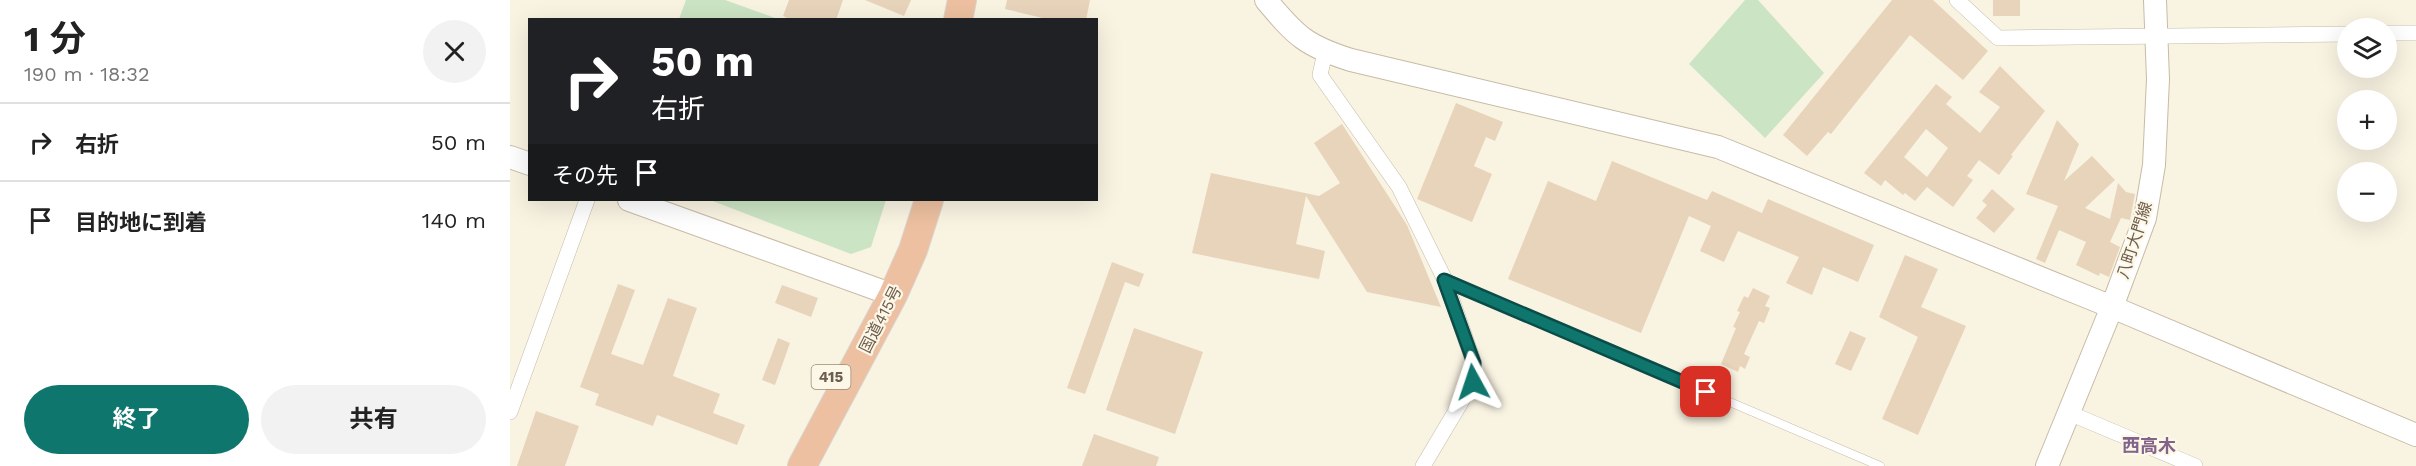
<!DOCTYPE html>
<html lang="ja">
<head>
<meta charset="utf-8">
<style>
	:root { --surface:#fff; --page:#f2f2f2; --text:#222; --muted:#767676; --line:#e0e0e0; --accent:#0f766e }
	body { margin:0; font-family:"Work Sans","Noto Sans JP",sans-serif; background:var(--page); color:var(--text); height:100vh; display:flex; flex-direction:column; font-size:22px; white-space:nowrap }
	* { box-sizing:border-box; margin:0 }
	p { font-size:20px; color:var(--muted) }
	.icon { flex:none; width:33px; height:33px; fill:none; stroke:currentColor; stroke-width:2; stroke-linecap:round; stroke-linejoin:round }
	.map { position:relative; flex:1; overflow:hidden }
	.details { display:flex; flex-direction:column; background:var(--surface); width:510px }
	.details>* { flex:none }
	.banner { position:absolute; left:18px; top:18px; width:570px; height:183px; border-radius:0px; box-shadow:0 6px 24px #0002; background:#202124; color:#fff; overflow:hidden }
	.controls { position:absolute; left:1827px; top:18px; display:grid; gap:12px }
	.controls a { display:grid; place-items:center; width:60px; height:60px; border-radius:50%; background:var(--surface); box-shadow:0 6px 24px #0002; font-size:30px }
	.pin { position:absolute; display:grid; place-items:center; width:51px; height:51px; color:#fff; margin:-26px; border-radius:12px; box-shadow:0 3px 9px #0006 }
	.me { position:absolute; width:66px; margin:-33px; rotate:355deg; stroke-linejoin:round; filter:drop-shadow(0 0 4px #0008) }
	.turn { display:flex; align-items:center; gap:21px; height:126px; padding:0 24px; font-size:27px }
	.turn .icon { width:78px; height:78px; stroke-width:2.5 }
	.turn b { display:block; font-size:42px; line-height:51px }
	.then { display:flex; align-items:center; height:57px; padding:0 24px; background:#0003; gap:12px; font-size:22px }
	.round { display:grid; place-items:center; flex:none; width:63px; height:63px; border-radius:32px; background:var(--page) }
	.headline { display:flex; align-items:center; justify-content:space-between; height:102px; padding:0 24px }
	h1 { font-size:36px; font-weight:700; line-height:45px }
	.cta { display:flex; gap:12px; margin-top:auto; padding:12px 24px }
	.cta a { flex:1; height:69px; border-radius:36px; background:var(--accent); color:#fff; font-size:24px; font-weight:700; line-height:69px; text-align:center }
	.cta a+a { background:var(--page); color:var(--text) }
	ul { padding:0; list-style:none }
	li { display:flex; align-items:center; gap:18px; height:78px; padding:0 24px; border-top:2px solid var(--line) }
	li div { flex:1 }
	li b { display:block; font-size:22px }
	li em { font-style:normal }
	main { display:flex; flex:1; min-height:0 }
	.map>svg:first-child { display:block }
</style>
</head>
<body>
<main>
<section class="details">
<div class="headline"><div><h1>1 分</h1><p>190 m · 18:32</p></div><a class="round"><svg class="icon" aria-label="close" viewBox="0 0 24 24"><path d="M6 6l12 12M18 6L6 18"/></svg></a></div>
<ul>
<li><svg class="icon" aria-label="right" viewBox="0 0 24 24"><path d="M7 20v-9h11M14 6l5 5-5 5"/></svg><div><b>右折</b></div><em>50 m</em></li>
<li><svg class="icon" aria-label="arrive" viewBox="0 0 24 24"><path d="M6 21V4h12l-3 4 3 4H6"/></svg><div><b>目的地に到着</b></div><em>140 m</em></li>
</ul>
<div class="cta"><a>終了</a><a>共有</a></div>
</section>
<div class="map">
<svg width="1906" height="466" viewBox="0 0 1906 466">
	<rect width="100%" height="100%" fill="#f9f3e2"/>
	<!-- green -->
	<path fill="#cbe4c3" d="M176,0H215L268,19H169Z
		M1235,0H1248L1314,73L1255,138L1179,64Z
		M200,200H376L361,247L341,254Z"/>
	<!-- building -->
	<path fill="#e8d4bb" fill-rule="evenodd" d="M279,0H333L326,20H282L273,16Z
		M355,0H401L394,16Z
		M497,0H580L576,20H541L495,9Z
		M1382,0H1423L1478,51L1453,80L1400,35L1321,134L1318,132L1297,156L1273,135Z
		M1483,0H1510V16H1483Z
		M1490,66L1535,111L1501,155L1503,156L1489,175L1469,160L1457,176L1463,180L1443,207L1417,187L1405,201L1395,193L1393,195L1375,180L1371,186L1354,173L1426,84L1442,97L1436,104L1470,133L1490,107L1469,92ZM1416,129L1438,148L1417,177L1394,157Z
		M946,103L993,122L985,141L976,137L964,166L982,174L962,222L907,199Z
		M1547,120L1569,144L1554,181L1582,156L1605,180L1575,208L1600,219L1608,183L1616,192L1625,194L1620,220L1611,218L1600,242L1610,247L1599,277L1590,273L1589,276L1566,265L1576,242L1549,230L1535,263L1526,259L1548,206L1516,194Z
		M832,124L897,225L931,307L857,292L796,196L786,244L815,251L809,279L682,253L701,173L809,196L830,183L804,143Z
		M1102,161L1197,200L1202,191L1252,213L1258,199L1364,245L1348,282L1313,267L1302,295L1276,283L1289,257L1228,231L1214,262L1190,251L1201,226L1179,216L1131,333L998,279L1038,181L1086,201Z
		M1482,189L1505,209L1484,233L1466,218L1477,205L1472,201Z
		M1395,255L1428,269L1411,307L1456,326L1408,435L1372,419L1408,337L1369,317Z
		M602,262L634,274L629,287L615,282L575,394L557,388Z
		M108,284L125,290L101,354L133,365L158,298L187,308L163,376L210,394L203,413L235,425L227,445L147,415L143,426L85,405L89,394L70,387Z
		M272,285L308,298L301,317L265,303Z
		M1243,288L1260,296L1255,306L1260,308L1254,323L1249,321L1234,354L1240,357L1235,369L1230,366L1228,372L1211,364L1226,328L1223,327L1230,312L1227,311L1234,296L1238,298Z
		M624,328L693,352L665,434L596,410Z
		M1340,331L1356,338L1341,371L1325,364Z
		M268,338L280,343L265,385L252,380Z
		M26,411L69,426L55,466H7Z
		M584,434L649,457L646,466H572Z"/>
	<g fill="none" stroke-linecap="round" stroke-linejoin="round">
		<!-- lane casing -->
		<g stroke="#c6baa8" stroke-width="9">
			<path id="lane" d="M935,281L1370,466"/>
		</g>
		<!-- street casing -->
		<g stroke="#c6baa8" stroke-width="16">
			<path id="street" d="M1447,0L1488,38L1838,34
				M1876,33H1906
				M815,52L810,75L889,187L935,280L964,363L963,382L913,466
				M0,412L77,200
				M1559,413L1685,466"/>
		</g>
		<!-- secondary casing -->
		<g stroke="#c8bba6" stroke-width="24">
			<path id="secondary" d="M756,0C786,36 796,46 841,60L1208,147L1602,307L1906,435
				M0,157L20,164
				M119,200L383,295
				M1537,466L1602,307L1635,218L1644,165L1648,79L1645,0"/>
		</g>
		<!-- highway casing -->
		<g stroke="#d9d5d0" stroke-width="30">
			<path id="highway" d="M448,20L452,0
				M292,466L383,295L403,250L419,200"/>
		</g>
		<!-- lane -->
		<use href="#lane" stroke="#fff" stroke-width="8"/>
		<!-- street -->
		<use href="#street" stroke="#fff" stroke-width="15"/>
		<!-- secondary -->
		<use href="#secondary" stroke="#fff" stroke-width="22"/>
		<!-- highway -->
		<use href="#highway" stroke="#ecc0a0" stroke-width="28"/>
	</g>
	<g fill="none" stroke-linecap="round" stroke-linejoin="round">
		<!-- route casing -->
		<g stroke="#0a4d48" stroke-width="15">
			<path id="route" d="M963,382L964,363L934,280L1196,392"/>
		</g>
		<!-- route -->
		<use href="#route" stroke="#0f766e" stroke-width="10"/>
	</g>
	<g text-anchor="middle" stroke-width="4.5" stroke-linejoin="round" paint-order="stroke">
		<!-- shield labels -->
		<rect fill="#fcf7e7" stroke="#988b7a" stroke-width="1.5" x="301.5" y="365" width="39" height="24" rx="4.5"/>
		<g font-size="15" font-weight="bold" fill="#6d5d4c">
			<text x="321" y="382">415</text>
		</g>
		<!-- street labels -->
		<g font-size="16" fill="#6d5d4c" stroke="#fcf7e7">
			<text transform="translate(1624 240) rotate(-72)" y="6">八町大門線</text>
			<text transform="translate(370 319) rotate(-63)" y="6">国道415号</text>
		</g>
		<!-- neighbourhood labels -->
		<g font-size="18" font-weight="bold" fill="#82648a" stroke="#fcf7e7">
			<text x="1639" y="452">西高木</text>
		</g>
	</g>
</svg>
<div class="controls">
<a><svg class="icon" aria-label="layers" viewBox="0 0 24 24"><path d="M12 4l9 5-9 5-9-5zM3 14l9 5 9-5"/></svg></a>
<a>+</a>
<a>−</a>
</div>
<div class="pin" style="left:1196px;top:392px;background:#d93025"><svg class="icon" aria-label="arrive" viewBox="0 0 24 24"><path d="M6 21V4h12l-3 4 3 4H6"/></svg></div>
<svg class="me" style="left:963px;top:382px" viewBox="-20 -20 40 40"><path d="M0-17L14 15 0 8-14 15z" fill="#0f766e" stroke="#fff" stroke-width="4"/></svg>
<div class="banner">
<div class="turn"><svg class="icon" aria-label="right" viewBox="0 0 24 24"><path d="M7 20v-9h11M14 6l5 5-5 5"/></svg><div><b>50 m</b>右折</div></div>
<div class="then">その先<svg class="icon" aria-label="arrive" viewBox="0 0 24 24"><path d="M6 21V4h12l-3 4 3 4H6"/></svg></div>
</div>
</div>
</main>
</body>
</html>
